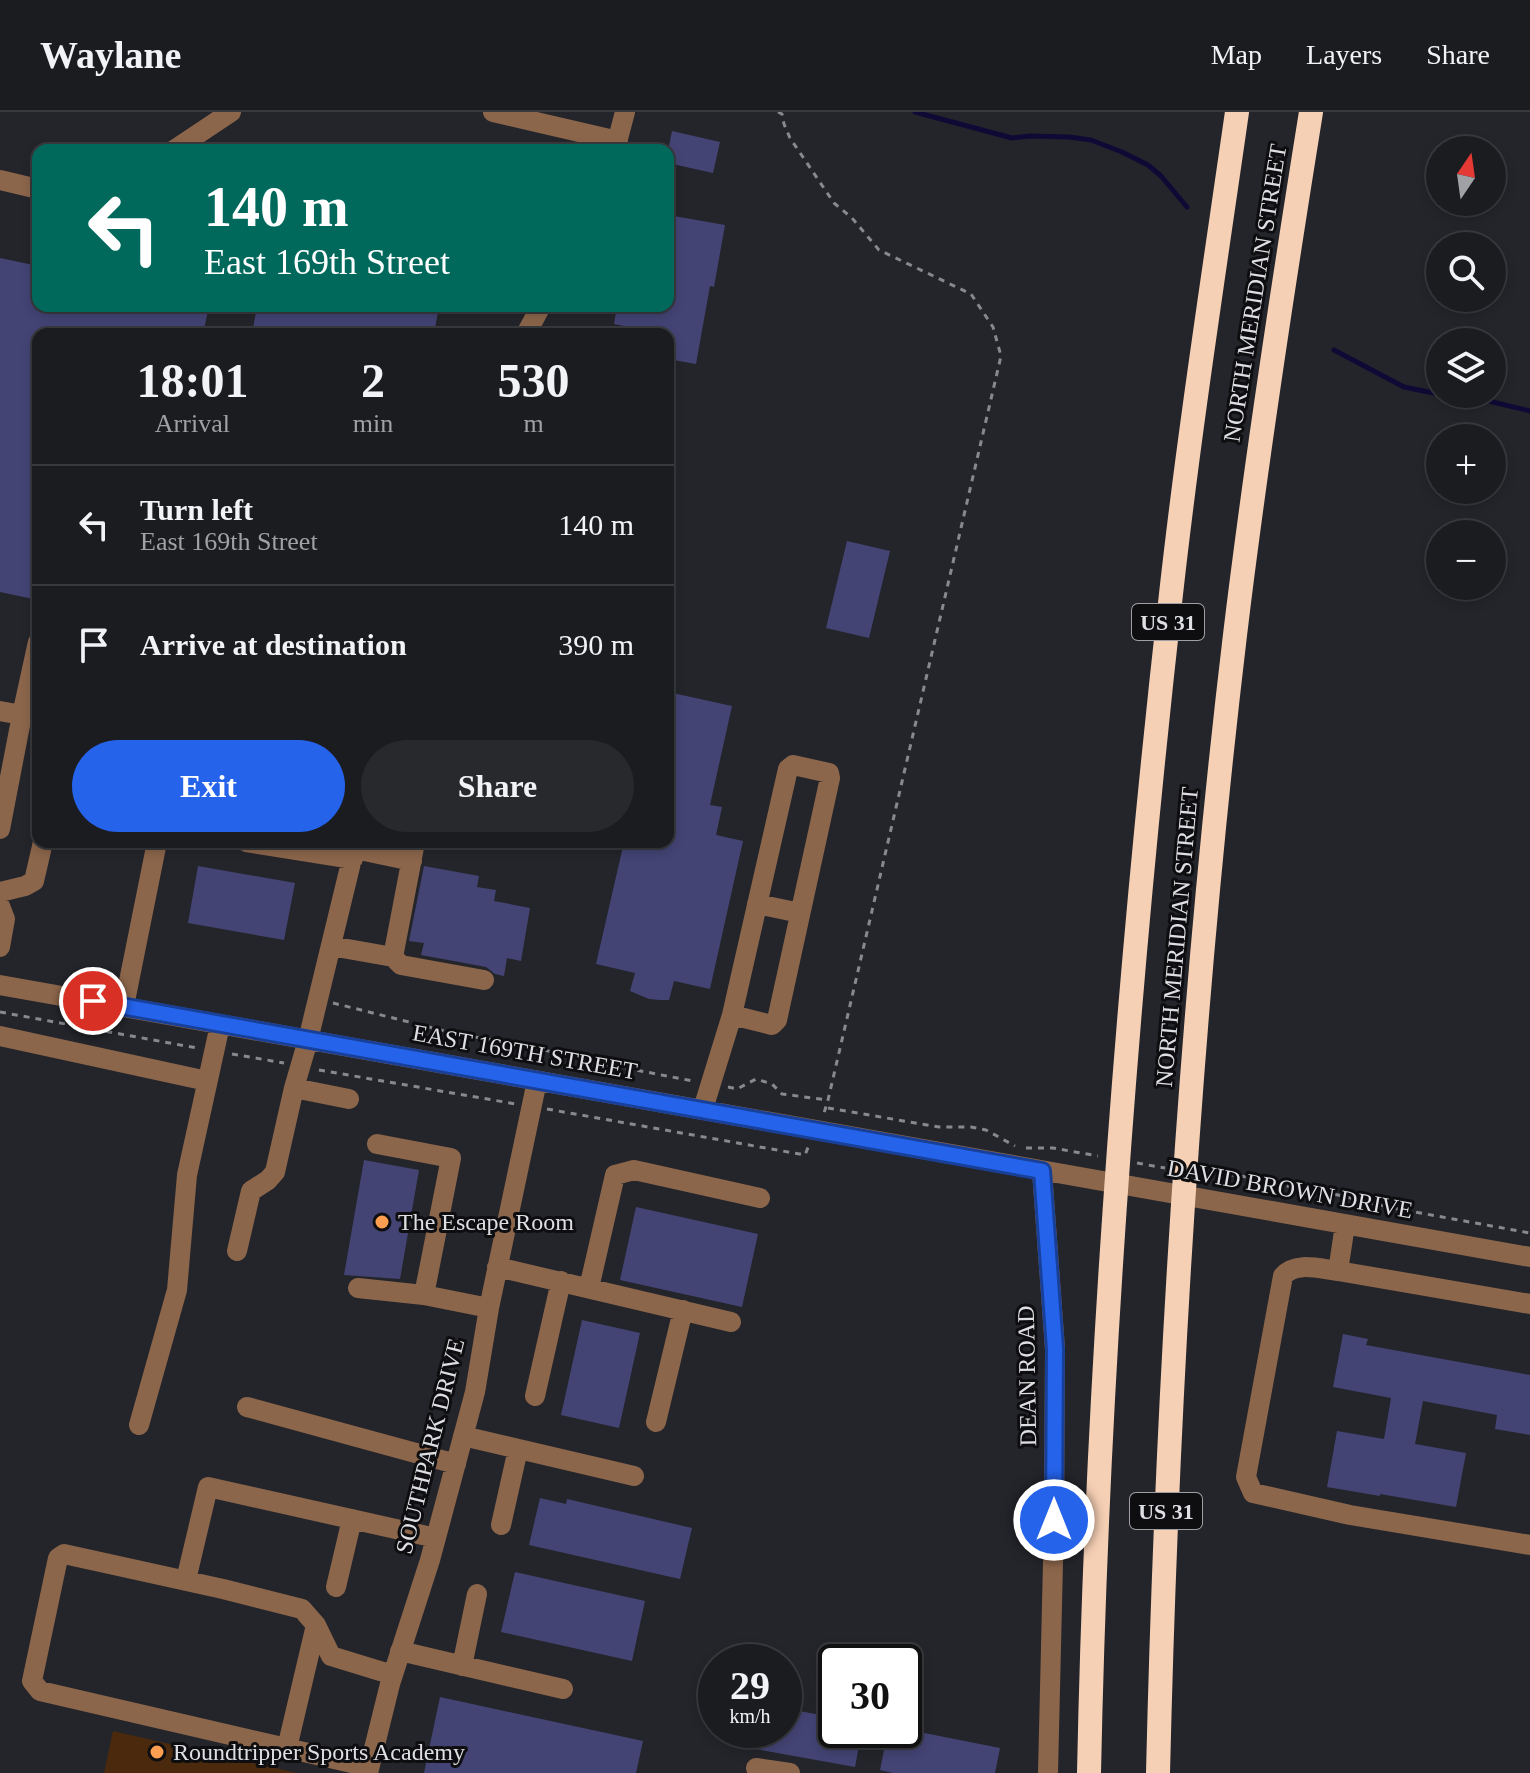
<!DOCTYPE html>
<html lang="en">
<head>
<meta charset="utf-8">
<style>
	:root { --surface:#1b1c20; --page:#28292d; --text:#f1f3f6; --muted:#a0a1a5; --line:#393a3e; --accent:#2563eb }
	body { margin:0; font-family:"Times New Roman",serif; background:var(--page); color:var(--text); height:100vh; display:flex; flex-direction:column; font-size:30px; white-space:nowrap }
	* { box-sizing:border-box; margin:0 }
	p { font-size:26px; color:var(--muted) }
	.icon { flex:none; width:44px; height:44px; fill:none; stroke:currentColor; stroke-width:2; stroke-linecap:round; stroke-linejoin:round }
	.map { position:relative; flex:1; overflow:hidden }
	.drawer { position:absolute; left:32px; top:216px; width:642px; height:520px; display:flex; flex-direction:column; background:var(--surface); border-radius:16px; box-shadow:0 4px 12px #0003,0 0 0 2px var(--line) }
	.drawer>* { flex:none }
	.hud { position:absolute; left:32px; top:32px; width:642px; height:168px; border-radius:16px; box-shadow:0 4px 12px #0003,0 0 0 2px var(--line); background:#00695c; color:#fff; overflow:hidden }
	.needle { width:52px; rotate:13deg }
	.controls { position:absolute; left:1426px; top:24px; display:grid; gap:16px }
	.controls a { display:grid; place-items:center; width:80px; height:80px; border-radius:50%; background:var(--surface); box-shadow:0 4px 12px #0003,0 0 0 2px var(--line); font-size:40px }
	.speed { position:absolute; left:698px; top:1532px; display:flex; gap:16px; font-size:40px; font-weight:700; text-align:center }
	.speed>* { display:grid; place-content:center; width:104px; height:104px; border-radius:50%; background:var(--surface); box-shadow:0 4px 12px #0003,0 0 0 2px var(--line); line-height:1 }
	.speed small { font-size:20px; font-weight:400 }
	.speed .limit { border:4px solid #111; border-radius:12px; background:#fff; color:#111 }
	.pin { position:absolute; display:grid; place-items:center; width:68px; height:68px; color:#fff; margin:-34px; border:4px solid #fff; border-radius:50%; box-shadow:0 2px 8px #0007 }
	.me { position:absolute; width:88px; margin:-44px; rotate:0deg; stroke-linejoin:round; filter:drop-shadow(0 0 6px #0008) }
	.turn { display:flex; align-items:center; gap:28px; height:168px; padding:0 40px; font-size:36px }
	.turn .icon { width:104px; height:104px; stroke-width:2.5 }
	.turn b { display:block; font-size:56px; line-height:68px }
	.eta { display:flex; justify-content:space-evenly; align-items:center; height:136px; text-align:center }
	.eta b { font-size:48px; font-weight:600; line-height:56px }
	.button { display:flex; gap:16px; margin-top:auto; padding:16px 40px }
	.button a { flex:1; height:92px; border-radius:48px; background:var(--accent); color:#fff; font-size:32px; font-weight:600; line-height:92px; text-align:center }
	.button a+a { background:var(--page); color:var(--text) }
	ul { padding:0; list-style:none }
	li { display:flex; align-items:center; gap:24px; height:120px; padding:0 40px; border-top:2px solid var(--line) }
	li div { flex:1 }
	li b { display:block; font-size:30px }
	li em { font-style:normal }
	header { display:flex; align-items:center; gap:48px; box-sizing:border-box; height:112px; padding:0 40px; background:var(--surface); border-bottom:2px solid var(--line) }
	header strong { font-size:38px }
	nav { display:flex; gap:44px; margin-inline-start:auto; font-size:28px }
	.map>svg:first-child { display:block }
</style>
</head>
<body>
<header>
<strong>Waylane</strong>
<nav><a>Map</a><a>Layers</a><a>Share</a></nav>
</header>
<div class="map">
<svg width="1530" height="1661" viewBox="0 0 1530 1661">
	<rect width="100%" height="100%" fill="#24252b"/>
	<!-- green -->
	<path fill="#4b290d" d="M113,1619L297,1661H104Z"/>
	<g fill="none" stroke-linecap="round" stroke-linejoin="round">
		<!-- stream -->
		<path stroke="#0f0a35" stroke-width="5" d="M915,0L1012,26L1030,24L1069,25L1091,28L1122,40L1148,53L1161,64L1187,95
			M1334,238L1404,275L1443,283L1472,285L1530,299"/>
	</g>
	<!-- building -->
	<path fill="#434474" d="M672,19L720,30L713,61L668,51V39Z
		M668,103L725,113L714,175L710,174L696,252L668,247V222H644V218L614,212L617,194H668Z
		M0,146L38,154V194H209L203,222H38V488L0,480Z
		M257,194H439L434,222H252Z
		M847,429L890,439L869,526L826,516Z
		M668,580L732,594L710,693L722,695L716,723L743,729L710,877L674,869L669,888H660L649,887L630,879L635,861L596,852L624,730H668Z
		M198,754L295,771L284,828L188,811Z
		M424,754L479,764L477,775L496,778L494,789L530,796L521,849L507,846L504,864L495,862L486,855L421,843L424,831L409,829Z
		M364,1048L419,1058L400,1167L344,1163Z
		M636,1095L758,1122L742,1195L620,1168Z
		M582,1208L640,1221L619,1316L561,1303Z
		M1343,1222L1368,1227L1366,1233L1530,1263V1323L1495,1317L1497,1303L1423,1289L1415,1332L1466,1341L1456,1395L1380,1382V1384L1327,1375L1337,1319L1384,1327L1391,1286L1333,1275Z
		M540,1386L566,1392L567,1387L692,1416L680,1467L529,1433Z
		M515,1460L645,1489L632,1549L501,1520Z
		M440,1585L643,1629L636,1661H424Z
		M784,1596L836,1606V1618H862L855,1655L739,1634L742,1618H784Z
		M904,1617L1000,1636L995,1661H893L880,1658L888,1618Z"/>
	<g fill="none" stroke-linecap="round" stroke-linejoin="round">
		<!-- path -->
		<path stroke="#88898e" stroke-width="3" stroke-dasharray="6 6" stroke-linecap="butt" d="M778,0L782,2L784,12L790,26L834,91L852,106L879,138L971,182L993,215L1001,244L828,988L824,1001
			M333,891L461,923L527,933L573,946L693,969
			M0,900L197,936
			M232,942L284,951
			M319,958L516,992
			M728,975L737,977L756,967L772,972L782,982L828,988
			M828,996L939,1015H971L986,1018L1015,1034
			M547,997L805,1043L809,1033
			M1026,1036H1053L1098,1044
			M1137,1051L1165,1056
			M1204,1063H1237L1286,1074L1338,1083L1393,1096L1530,1121"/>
		<!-- minor -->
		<path stroke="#8c664b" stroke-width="20" d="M493,0L618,29
			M174,38L231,0
			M615,38L625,0
			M0,68L38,77
			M526,222L541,194
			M0,599L22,603L38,530
			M0,717L22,603
			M246,730L353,747
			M355,737L412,749
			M0,780L25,774L34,769L43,730
			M757,792L800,801
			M0,794L5,807L0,835
			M331,834L393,845L401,853L484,868
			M393,845L415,730
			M0,873L1530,1145
			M124,894L157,730
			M0,924L207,969
			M294,976L349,987
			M703,997L732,903L788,657L793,653L829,661L830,666L777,908L772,913L732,903
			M377,1032L451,1046L424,1183
			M1042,1059L1055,1237L1054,1408L1048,1661
			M1345,1113L1338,1159C1320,1157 1296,1149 1283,1164L1246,1365L1253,1381L1350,1403L1530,1433
			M237,1139L251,1079L268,1068L275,1060L294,976L308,928L356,730
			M497,1155L731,1210
			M1338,1159L1530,1192
			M358,1176L424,1183L489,1196
			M589,1176L615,1063L634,1058L760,1086
			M535,1284L561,1169
			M247,1295L456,1352
			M656,1310L683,1198
			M139,1313L177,1178L187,1063L220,913
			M463,1324L634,1364
			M501,1413L518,1337
			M186,1468L208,1375L436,1426
			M336,1475L352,1407
			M400,1539L563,1577
			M462,1554L477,1482
			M287,1636L316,1513
			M369,1655L40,1579L32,1569L58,1446L64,1442L223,1477L302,1497L316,1513L331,1544L393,1563
			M756,1656L790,1661
			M368,1661L390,1572L430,1448L475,1280L489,1196L537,969"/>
		<!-- highway -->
		<path stroke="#f6d0b5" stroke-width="24" d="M1089,1661C1097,1267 1127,873 1171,482C1189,321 1214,160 1237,0
			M1158,1661C1167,1281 1190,901 1235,523C1256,348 1283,174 1311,0"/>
	</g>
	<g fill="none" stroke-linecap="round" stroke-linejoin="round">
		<!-- route casing -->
		<g stroke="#184099" stroke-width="20">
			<path id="route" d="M93,889L1042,1059L1055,1237L1054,1408"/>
		</g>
		<!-- route -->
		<use href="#route" stroke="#2563eb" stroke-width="14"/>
	</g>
	<!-- markers -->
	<g fill="#fc9e52" stroke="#0e0e11" stroke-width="3">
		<circle cx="382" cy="1110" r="8"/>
		<circle cx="157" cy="1640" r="8"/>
	</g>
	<g text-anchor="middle" stroke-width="6" stroke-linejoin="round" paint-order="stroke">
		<!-- shield labels -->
		<g fill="#0e0e11" stroke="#a0a0a4" stroke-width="2">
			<rect x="1132" y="492" width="72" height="36" rx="6"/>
			<rect x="1130" y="1381" width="72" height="36" rx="6"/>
		</g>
		<g font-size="22" font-weight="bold" fill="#dedfe3">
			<text x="1168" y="518">US 31</text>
			<text x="1166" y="1407">US 31</text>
		</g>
		<!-- street labels -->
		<g font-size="24" fill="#dedfe3" stroke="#0e0e11">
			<text transform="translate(1255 181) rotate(-81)" y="8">NORTH MERIDIAN STREET</text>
			<text transform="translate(1177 825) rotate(-85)" y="8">NORTH MERIDIAN STREET</text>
			<text transform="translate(525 940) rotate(10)" y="8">EAST 169TH STREET</text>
			<text transform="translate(1290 1077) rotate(10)" y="8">DAVID BROWN DRIVE</text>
			<text transform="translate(1027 1264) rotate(-91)" y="8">DEAN ROAD</text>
			<text transform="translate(430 1334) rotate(-76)" y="8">SOUTHPARK DRIVE</text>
		</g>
		<!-- poi labels -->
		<g font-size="24" fill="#dedfe3" stroke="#0e0e11" text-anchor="start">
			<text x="398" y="1118">The Escape Room</text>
			<text x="173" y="1648">Roundtripper Sports Academy</text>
		</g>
	</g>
</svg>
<div class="controls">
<a><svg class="needle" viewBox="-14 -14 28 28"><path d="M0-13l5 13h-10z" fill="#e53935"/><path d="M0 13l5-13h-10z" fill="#a0a1a5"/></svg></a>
<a><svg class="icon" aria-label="search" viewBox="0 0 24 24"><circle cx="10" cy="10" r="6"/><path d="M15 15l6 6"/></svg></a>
<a><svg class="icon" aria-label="layers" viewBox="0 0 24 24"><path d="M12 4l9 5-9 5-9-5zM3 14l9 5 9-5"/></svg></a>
<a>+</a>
<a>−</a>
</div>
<div class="speed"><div>29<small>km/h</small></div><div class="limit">30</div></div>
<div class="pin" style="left:93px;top:889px;background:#d93025"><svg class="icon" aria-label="arrive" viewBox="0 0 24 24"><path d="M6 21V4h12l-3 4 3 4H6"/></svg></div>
<svg class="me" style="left:1054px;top:1408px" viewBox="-20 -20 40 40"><circle r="17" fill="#2563eb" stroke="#fff" stroke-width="3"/><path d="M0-11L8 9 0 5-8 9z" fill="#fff"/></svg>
<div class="hud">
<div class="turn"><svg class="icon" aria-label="left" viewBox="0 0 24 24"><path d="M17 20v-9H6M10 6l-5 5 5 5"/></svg><div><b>140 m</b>East 169th Street</div></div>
</div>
<section class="drawer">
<div class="eta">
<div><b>18:01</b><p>Arrival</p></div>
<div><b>2</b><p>min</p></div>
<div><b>530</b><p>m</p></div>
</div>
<ul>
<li><svg class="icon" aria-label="left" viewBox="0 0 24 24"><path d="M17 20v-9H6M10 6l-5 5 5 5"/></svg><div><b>Turn left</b><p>East 169th Street</p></div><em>140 m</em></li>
<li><svg class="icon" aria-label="arrive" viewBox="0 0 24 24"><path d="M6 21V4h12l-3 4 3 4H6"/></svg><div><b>Arrive at destination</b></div><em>390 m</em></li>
</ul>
<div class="button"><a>Exit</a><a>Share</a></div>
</section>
</div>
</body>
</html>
